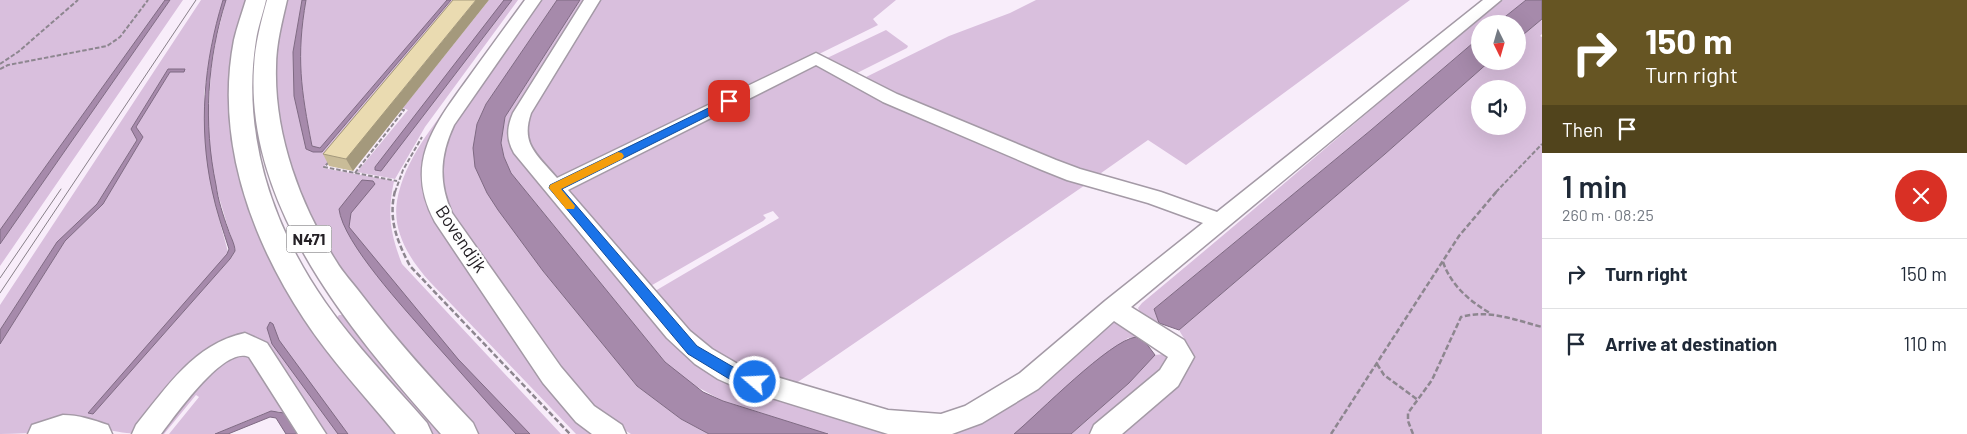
<!DOCTYPE html>
<html lang="en">
<head>
<meta charset="utf-8">
<style>
	:root { --surface:#fff; --page:#f6f6f7; --text:#1f2937; --muted:#747a83; --line:#e0e1e3 }
	body { margin:0; font-family:Barlow,sans-serif; background:var(--page); color:var(--text); height:100vh; display:flex; flex-direction:column; font-size:19px; white-space:nowrap }
	* { box-sizing:border-box; margin:0 }
	p { font-size:16px; color:var(--muted) }
	.icon { flex:none; width:28px; height:28px; fill:none; stroke:currentColor; stroke-width:2; stroke-linecap:round; stroke-linejoin:round }
	.map { position:relative; flex:1; overflow:hidden }
	.drawer { display:flex; flex-direction:column; background:var(--surface); width:425px }
	.drawer>* { flex:none }
	.guide { background:#665523; color:#fff; overflow:hidden }
	.needle { width:32px; rotate:175deg }
	.controls { position:absolute; left:1471px; top:15px; display:grid; gap:10px }
	.controls a { display:grid; place-items:center; width:55px; height:55px; border-radius:50%; background:var(--surface); box-shadow:0 5px 20px #0002; font-size:25px }
	.pin { position:absolute; display:grid; place-items:center; width:42px; height:42px; color:#fff; margin:-21px; border-radius:10px; box-shadow:0 2px 8px #0006 }
	.me { position:absolute; width:55px; margin:-28px; rotate:289deg; stroke-linejoin:round; filter:drop-shadow(0 0 4px #0008) }
	.turn { display:flex; align-items:center; gap:18px; height:105px; padding:0 20px; font-size:22px }
	.turn .icon { width:65px; height:65px; stroke-width:2.5 }
	.turn b { display:block; font-size:35px; line-height:42px }
	.then { display:flex; align-items:center; height:48px; padding:0 20px; background:#0003; gap:10px; font-size:19px }
	.round { display:grid; place-items:center; flex:none; width:52px; height:52px; border-radius:26px; background:var(--page) }
	.overview { display:flex; align-items:center; justify-content:space-between; height:85px; padding:0 20px }
	h1 { font-size:30px; font-weight:600; line-height:38px }
	ul { padding:0; list-style:none }
	li { display:flex; align-items:center; gap:15px; height:70px; padding:0 20px; border-top:1px solid var(--line) }
	li div { flex:1 }
	li b { display:block; font-size:19px }
	li em { font-style:normal }
	main { display:flex; flex:1; min-height:0 }
	.map>svg:first-child { display:block }
</style>
</head>
<body>
<main>
<div class="map">
<svg width="1542" height="434" viewBox="0 0 1542 434">
	<rect width="100%" height="100%" fill="#f8edfa"/>
	<!-- green -->
	<path fill="#d9bfdd" fill-rule="evenodd" d="M0,0H165L0,230Z
		M170,0H183L0,266V244Z
		M201,0H223L212,41L204,94L215,204L228,252L225,258L88,413L93,414L230,259L235,251L216,187L211,160L208,124L211,70L216,40L226,0H251L237,156L400,434H320L254,340L135,433C121,434 110,429 97,429C64,430 32,434 0,434V344L65,241L103,204L143,137L136,127L170,72H184L168,69L131,129L137,140L97,204L57,242L0,330V305Z
		M283,0H302L293,52L306,149L322,152L451,0H467L323,168L394,181C387,214 390,233 402,264L561,434H473L376,322L314,232L284,155L271,57Z
		M306,0H447L320,148L312,146C301,90 296,57 306,0Z
		M489,0H518L425,127L395,179L357,172L408,110L403,108Z
		M525,0H527L423,175L596,434H576L430,282C410,260 392,232 397,201C404,160 434,125 458,92C480,62 502,31 525,0Z
		M539,0H557L486,104L477,124L487,193L543,271L637,386L681,419L709,434H631L592,409L456,223L443,199L441,157L448,133Z
		M580,0H588L512,132L700,358L929,430L1110,321L1124,323L1140,330L1136,337L1128,338L1014,434H828L723,401L690,383L665,362L511,173L504,157L501,143L505,117Z
		M596,0H896L873,19L878,25L874,27L559,182L531,150L525,139L531,103Z
		M1036,0H1410L1186,165L1148,140L1094,178L1075,173L862,79L949,36L1010,13Z
		M1503,0H1526L1496,24H1480V37L1371,130L1154,309L1159,323L1150,325L1142,317L1138,308L1142,303C1263,203 1381,99 1503,0Z
		M1542,19V34L1540,36L1542,37V434H1119L1191,363C1195,348 1185,342 1179,330L1385,154L1490,61H1518V39ZM1480,89H1518V126H1480Z
		M886,30L908,46L907,48L853,75L825,59Z
		M818,63L1091,181L789,388L729,368L650,294L779,218L773,211L763,215L766,218L763,221L647,288L563,188Z
		M339,315H346L445,434H429L335,320Z
		M244,351L306,434H297L284,413L278,411L265,413L215,434H169L199,397L196,395L164,434H151L197,377Z
		M1174,353L1173,357L1094,434H1071L1129,383L1155,355Z"/>
	<!-- water -->
	<path fill="#a68aab" stroke="#7f6a83" d="M165,0H170L0,244V230Z
		M223,0H226C207,60 203,123 216,185C218,200 223,215 228,229C230,236 235,244 235,251L230,259L93,414L88,413L227,254L229,249C223,230 216,210 212,190C198,126 204,62 223,0Z
		M302,0H306C296,57 301,90 312,146L320,148L447,0H451L322,152H313L306,149L294,96L293,52Z
		M504,0H512L381,171L375,170V167Z
		M557,0H580L505,117L501,143L504,157L511,173L665,362L703,392L723,401L828,434H709L681,419L637,386L543,271L498,210L487,193L475,167L473,148L477,124L486,104Z
		M1526,0H1542V19L1518,39V24H1496Z
		M1480,37V61H1490L1385,154L1179,330L1159,323L1154,309L1371,130Z
		M168,69H185L184,72H170L136,127L143,137L103,204L65,241L0,344V330L57,242L97,204L137,140L131,129Z
		M362,180L373,181L375,184L351,213L349,227L458,359L530,434H516C486,402 458,369 429,337C405,309 343,243 339,209Z
		M270,322L273,324L279,340L348,434H338L272,344L267,328Z
		M1136,337L1146,343L1155,355L1129,383L1071,434H1014C1038,414 1110,340 1136,337Z
		M271,411L284,413L297,434H286L276,418L270,417L228,434H215Z"/>
	<g fill="none" stroke-linecap="round" stroke-linejoin="round">
		<!-- minor casing -->
		<g stroke="#a49aa6" stroke-width="3">
			<path id="minor" d="M525,0H541L454,125C440,155 438,182 452,213L561,367L594,406L622,425L626,434H592L576,422L543,383L435,222C403,163 435,124 469,77C487,52 506,26 525,0Z
				M584,0H600L531,113C520,145 538,155 557,178L816,53L897,94L1056,160L1080,169L1161,192L1217,212L1483,0H1501L1131,307L1184,340L1194,357L1178,386L1122,434H1090L1094,425L1160,370L1168,357L1114,321L1038,389L982,423L952,434H888L736,387L718,379L695,364L667,338L514,153C506,139 507,127 513,113ZM816,65L883,102L1042,170L1067,180L1148,203L1203,223L1105,301L1020,373L965,406L941,414L888,410L743,367L712,349L690,331L568,190Z
				M245,333L267,343L326,434H298L249,357C224,345 175,416 161,434H132L136,425C167,387 194,344 245,333Z
				M63,415C79,415 93,420 108,425L112,434H28L32,425Z"/>
		</g>
		<!-- major casing -->
		<g stroke="#a49aa6" stroke-width="3">
			<path id="major" d="M246,0H266C263,13 258,27 256,40C241,133 272,226 325,302C355,345 393,384 427,423L432,434H396C365,396 331,360 304,319C250,237 215,138 234,40C237,27 242,13 246,0Z
				M267,0H287C282,22 276,44 276,67C274,134 300,205 336,261C343,273 353,283 361,294C396,340 434,382 473,423L478,434H441C354,335 245,209 254,67C255,44 261,22 267,0Z"/>
		</g>
		<!-- path-far1 -->
		<path stroke="#8d868f" stroke-width="2" stroke-dasharray="4.5 2" stroke-linecap="butt" d="M0,64L18,52L78,0
			M0,69L8,65L107,46L120,37L148,0
			M329,162L324,167L397,181
			M355,173L404,110L399,109
			M395,192L403,170L422,137
			M1496,192L1542,144"/>
		<!-- path -->
		<path stroke="#8d868f" stroke-width="2.5" stroke-dasharray="5.5 2.5" stroke-linecap="butt" d="M395,191C388,219 397,241 410,266L570,434
			M1443,262C1451,285 1469,301 1490,313
			M1377,364L1384,375L1418,400
			M1331,434L1459,236L1497,191
			M1413,434L1408,421V413L1432,380L1461,317C1489,309 1515,320 1542,327"/>
		<!-- minor -->
		<use href="#minor" fill="#fff" fill-rule="evenodd"/>
		<!-- major -->
		<use href="#major" fill="#fff" fill-rule="evenodd"/>
		<!-- tram -->
		<path stroke="#888089" stroke-width="1" d="M0,278L61,189
			M0,293L196,0"/>
	</g>
	<!-- wall -->
	<path fill="#c9bc98" d="M453,0L353,171L329,166L323,154Z"/>
	<!-- shaded-wall -->
	<path fill="#a4997c" d="M476,0H489L353,171L346,159Z"/>
	<!-- building -->
	<path fill="#eadbb1" stroke="#a4997c" d="M453,0H476L346,159L323,154Z"/>
	<!-- route -->
	<path fill="#1a73e8" stroke="#114b97" d="M729,98L732,99V104L562,189L697,346L740,371L760,377L762,382L760,386L755,387L731,380L688,354L549,188L550,185Z"/>
	<!-- slow -->
	<path fill="#f59e0b" d="M618,152L622,153L624,156L622,159L561,189L575,206L574,209H566L549,188L550,185Z"/>
	<g text-anchor="middle" stroke-width="4.5" stroke-linejoin="round" paint-order="stroke">
		<!-- shield labels -->
		<rect fill="#fefefe" stroke="#656366" stroke-width="1" x="286.5" y="225.5" width="45" height="27" rx="4"/>
		<g font-size="16" font-weight="bold" fill="#242025">
			<text x="309" y="245">N471</text>
		</g>
		<!-- street labels -->
		<g font-size="18" fill="#242025" stroke="#fefefe">
			<text transform="translate(461 239) rotate(56)" y="6">Bovendijk</text>
		</g>
	</g>
</svg>
<div class="controls">
<a><svg class="needle" viewBox="-14 -14 28 28"><path d="M0-13l5 13h-10z" fill="#e53935"/><path d="M0 13l5-13h-10z" fill="#747a83"/></svg></a>
<a><svg class="icon" aria-label="sound" viewBox="0 0 24 24"><path d="M4 9h4l5-4v14l-5-4H4zM17 9q2 3 0 6"/></svg></a>
</div>
<div class="pin" style="left:729px;top:101px;background:#d93025"><svg class="icon" aria-label="arrive" viewBox="0 0 24 24"><path d="M6 21V4h12l-3 4 3 4H6"/></svg></div>
<svg class="me" style="left:755px;top:382px" viewBox="-20 -20 40 40"><circle r="17" fill="#1a73e8" stroke="#fff" stroke-width="3"/><path d="M0-11L8 9 0 5-8 9z" fill="#fff"/></svg>
</div>
<section class="drawer">
<div class="guide">
<div class="turn"><svg class="icon" aria-label="right" viewBox="0 0 24 24"><path d="M7 20v-9h11M14 6l5 5-5 5"/></svg><div><b>150 m</b>Turn right</div></div>
<div class="then">Then<svg class="icon" aria-label="arrive" viewBox="0 0 24 24"><path d="M6 21V4h12l-3 4 3 4H6"/></svg></div>
</div>
<div class="overview"><div><h1>1 min</h1><p>260 m · 08:25</p></div><a class="round" style="background:#d93025;color:#fff"><svg class="icon" aria-label="close" viewBox="0 0 24 24"><path d="M6 6l12 12M18 6L6 18"/></svg></a></div>
<ul>
<li><svg class="icon" aria-label="right" viewBox="0 0 24 24"><path d="M7 20v-9h11M14 6l5 5-5 5"/></svg><div><b>Turn right</b></div><em>150 m</em></li>
<li><svg class="icon" aria-label="arrive" viewBox="0 0 24 24"><path d="M6 21V4h12l-3 4 3 4H6"/></svg><div><b>Arrive at destination</b></div><em>110 m</em></li>
</ul>
</section>
</main>
</body>
</html>
